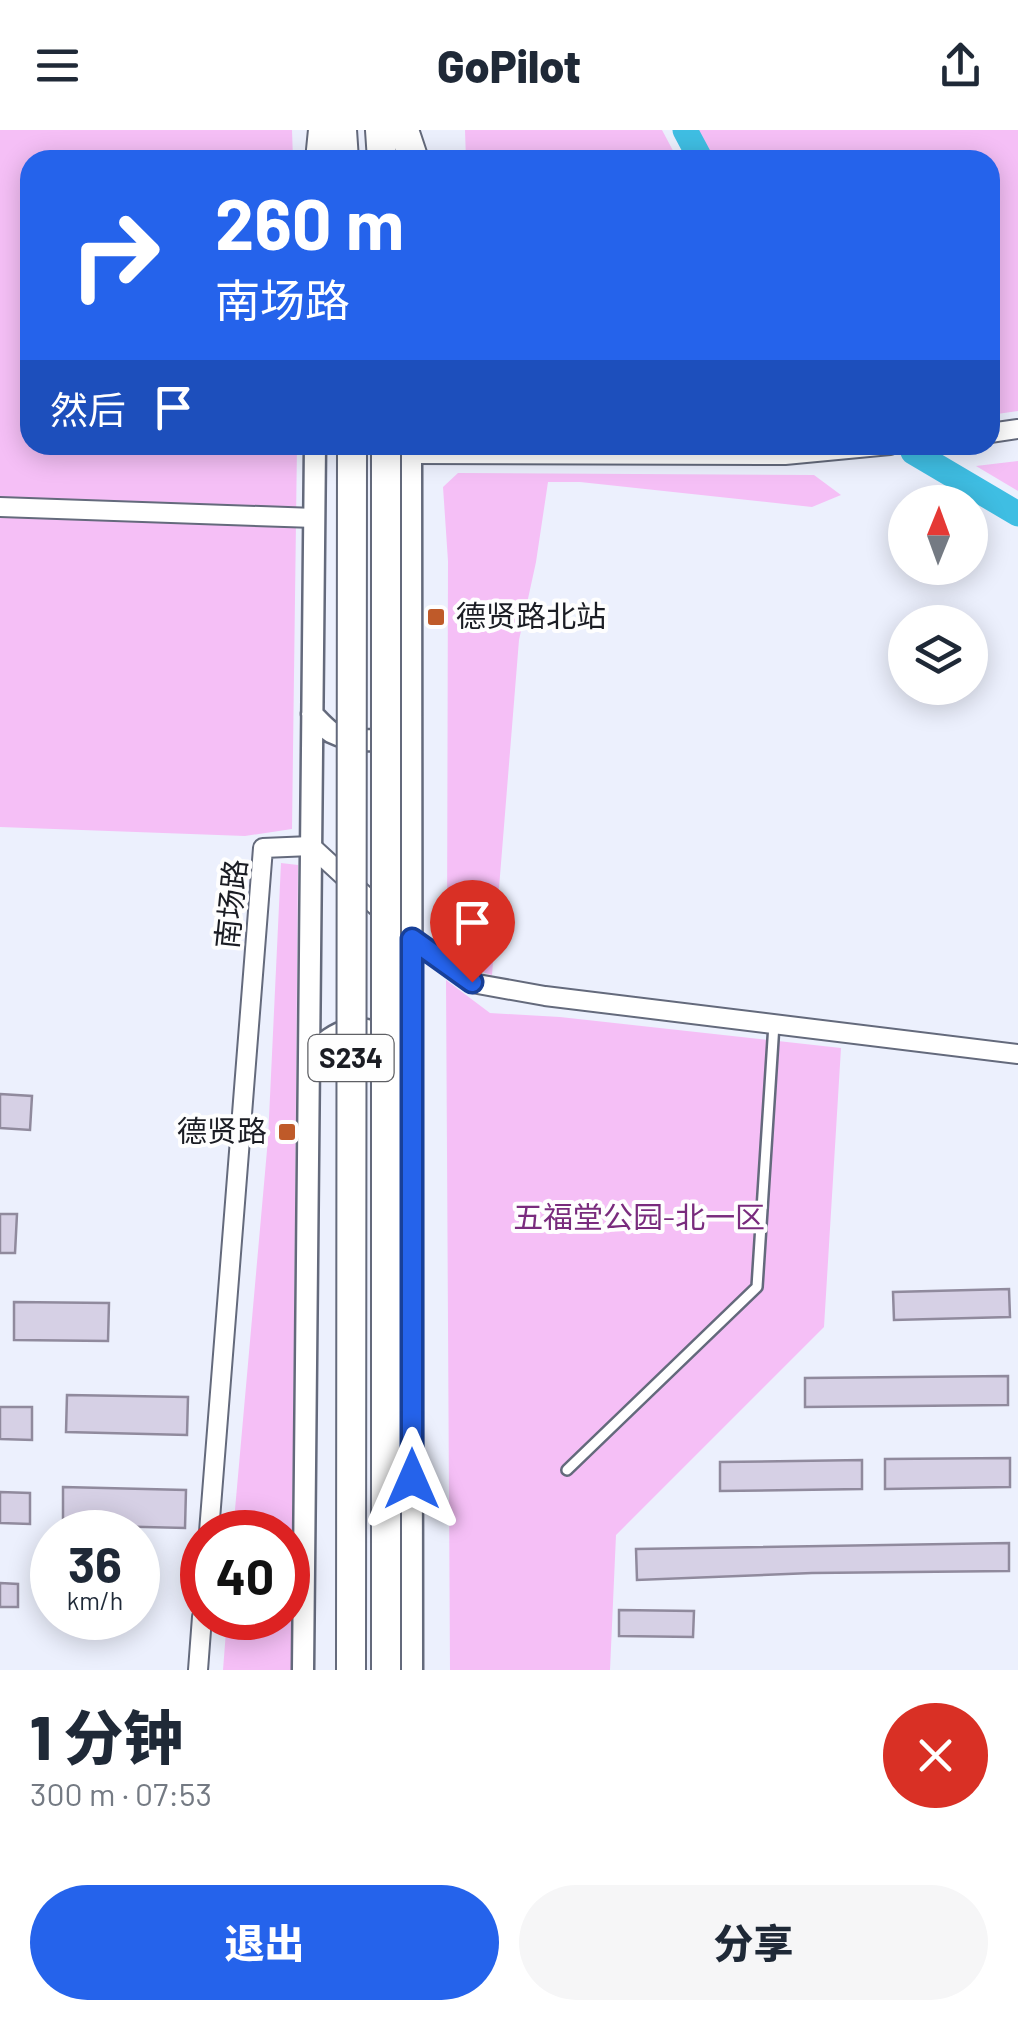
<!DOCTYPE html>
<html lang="zh">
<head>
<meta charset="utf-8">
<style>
	:root { --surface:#fff; --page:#f6f6f7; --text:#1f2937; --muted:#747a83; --accent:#2563eb }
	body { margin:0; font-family:Barlow,"Noto Sans SC",sans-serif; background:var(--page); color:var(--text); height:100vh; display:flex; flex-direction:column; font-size:38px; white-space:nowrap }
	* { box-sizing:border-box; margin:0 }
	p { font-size:32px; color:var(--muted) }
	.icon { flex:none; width:55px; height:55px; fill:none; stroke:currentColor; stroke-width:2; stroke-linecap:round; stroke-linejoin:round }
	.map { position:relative; height:1540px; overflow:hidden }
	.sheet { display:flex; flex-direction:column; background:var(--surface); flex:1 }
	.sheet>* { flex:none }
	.top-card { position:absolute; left:20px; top:20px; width:980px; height:305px; border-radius:30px; box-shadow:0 5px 25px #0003; background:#2563eb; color:#fff; overflow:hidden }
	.needle { width:65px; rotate:1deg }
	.controls { position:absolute; left:888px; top:355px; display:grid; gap:20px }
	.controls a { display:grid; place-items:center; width:100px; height:100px; border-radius:50%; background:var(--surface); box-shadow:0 5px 25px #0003; font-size:50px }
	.speed { position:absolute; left:30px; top:1380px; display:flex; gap:20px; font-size:50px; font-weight:700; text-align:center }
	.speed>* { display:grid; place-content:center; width:130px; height:130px; border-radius:50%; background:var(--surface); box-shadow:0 5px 25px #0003; line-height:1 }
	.speed small { font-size:25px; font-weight:400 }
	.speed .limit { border:15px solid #d22; background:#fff; color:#111 }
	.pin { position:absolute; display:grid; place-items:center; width:85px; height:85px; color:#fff; margin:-102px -42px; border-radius:50% 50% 50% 0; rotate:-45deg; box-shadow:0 0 10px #0007 }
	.pin .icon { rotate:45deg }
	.me { position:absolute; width:110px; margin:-55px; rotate:0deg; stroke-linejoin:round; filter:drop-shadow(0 0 8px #0008) }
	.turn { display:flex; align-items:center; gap:35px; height:210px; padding:0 30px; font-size:45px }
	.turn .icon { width:130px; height:130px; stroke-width:2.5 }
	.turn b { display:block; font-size:70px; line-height:85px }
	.then { display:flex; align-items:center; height:95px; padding:0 30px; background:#0003; gap:20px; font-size:38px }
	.round { display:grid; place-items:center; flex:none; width:105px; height:105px; border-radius:52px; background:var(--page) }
	.summary { display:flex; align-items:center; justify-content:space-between; height:170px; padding:0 30px }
	h1 { font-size:60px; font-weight:800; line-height:75px }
	.cta { display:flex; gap:20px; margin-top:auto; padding:20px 30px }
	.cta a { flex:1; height:115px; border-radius:60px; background:var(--accent); color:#fff; font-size:40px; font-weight:800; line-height:115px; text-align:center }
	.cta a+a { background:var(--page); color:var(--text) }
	header { display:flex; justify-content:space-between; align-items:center; height:130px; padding:0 30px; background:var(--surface); font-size:45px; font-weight:800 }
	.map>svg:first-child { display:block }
</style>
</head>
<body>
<header><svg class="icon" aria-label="menu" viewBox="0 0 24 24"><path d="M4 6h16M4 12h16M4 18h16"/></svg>GoPilot<svg class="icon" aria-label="share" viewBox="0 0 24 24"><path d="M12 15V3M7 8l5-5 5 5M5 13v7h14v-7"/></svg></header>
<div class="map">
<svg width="1018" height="1540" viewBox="0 0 1018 1540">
	<rect width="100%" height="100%" fill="#ecf0fd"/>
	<!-- green -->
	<path fill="#f5bff6" d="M0,0H292L293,30H30V315H297L292,699L245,706L0,697Z
		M465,0H662L678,30H466Z
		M696,0H1018V281L990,285V30H713Z
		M1018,331V361L976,336Z
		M458,343L814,345L841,365L812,377L580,352H548L536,432L519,510L492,845C471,841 460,821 447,805L448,431L443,357Z
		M281,733L298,735L291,1540H223L227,1488H288V1402H233L268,1009Z
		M446,850L490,883L560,887L841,918L824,1197L616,1405L610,1540H450Z"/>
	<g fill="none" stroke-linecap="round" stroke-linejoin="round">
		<!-- river -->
		<path stroke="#3fbee3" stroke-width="25" d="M685,0L701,30
			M913,322L1018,384"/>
	</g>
	<!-- building -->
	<path fill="#d6d0e5" stroke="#908a9d" stroke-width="2.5" d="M0,964L32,966L30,1000L0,998Z
		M0,1084H17L15,1123H0Z
		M1009,1159L1010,1187L894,1190L893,1162Z
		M14,1172L109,1173L108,1211L14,1210Z
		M1008,1246V1275L805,1277V1248Z
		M67,1265L188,1267L187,1305L66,1302Z
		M0,1277H32V1310L0,1309Z
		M1010,1328V1357L885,1359V1329Z
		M862,1330V1359L720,1361V1332Z
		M63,1357L186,1360L185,1398L63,1395Z
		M0,1362L30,1363V1394L0,1393Z
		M1009,1413V1441L812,1443L637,1450L636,1419Z
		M0,1453L18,1454V1477H0Z
		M619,1480L694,1481L693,1507L619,1506Z"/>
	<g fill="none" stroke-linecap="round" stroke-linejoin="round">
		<!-- service casing -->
		<g stroke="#646a7c" stroke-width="14">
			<path id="service" d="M567,1340L757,1157L774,894"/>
		</g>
		<!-- minor casing -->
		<g stroke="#646a7c" stroke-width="22">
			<path id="minor" d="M990,303L1018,299
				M411,324L785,325L890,315
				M0,377L315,388
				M209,1402L263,718L311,716L412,809L472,853L545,866L1018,924
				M198,1540L202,1487"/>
		</g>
		<!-- tertiary casing -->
		<g stroke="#646a7c" stroke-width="25">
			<path id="tertiary" d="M411,315L412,1540
				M312,584C318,590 325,598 331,602C349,611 383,615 398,602
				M310,926C339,897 355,892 394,908
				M303,1540L315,315"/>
		</g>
		<!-- trunk casing -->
		<g stroke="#646a7c" stroke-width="32">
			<path id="trunk" d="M342,0L344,30
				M380,0L382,30
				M404,0L414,30
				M320,30L323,0"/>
		</g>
		<!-- service -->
		<use href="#service" stroke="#fff" stroke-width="9"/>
		<!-- minor -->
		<use href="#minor" stroke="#fff" stroke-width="18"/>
		<!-- tertiary -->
		<use href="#tertiary" stroke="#fff" stroke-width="20"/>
		<!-- trunk -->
		<use href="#trunk" stroke="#fff" stroke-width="28"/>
		<!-- trunk-bridge casing -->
		<g stroke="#646a7c" stroke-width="32" stroke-linecap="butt">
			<path id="trunk-bridge" d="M386,315V1540
				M351,1540L352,315"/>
		</g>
		<!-- trunk-bridge -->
		<use href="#trunk-bridge" stroke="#fff" stroke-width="28"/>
	</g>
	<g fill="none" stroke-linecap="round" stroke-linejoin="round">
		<!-- route casing -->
		<g stroke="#184099" stroke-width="25">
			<path id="route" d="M412,1349V809L472,852"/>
		</g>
		<!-- route -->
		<use href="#route" stroke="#2563eb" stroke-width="18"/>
	</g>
	<!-- markers -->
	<g fill="#bf5a29" stroke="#fefefe" stroke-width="4">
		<rect x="426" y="477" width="20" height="20" rx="5"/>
		<rect x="277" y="992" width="20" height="20" rx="5"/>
	</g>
	<g text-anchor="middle" stroke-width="8" stroke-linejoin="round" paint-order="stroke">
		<!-- shield labels -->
		<rect fill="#fefefe" stroke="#5f6065" stroke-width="2.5" x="308.5" y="905" width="85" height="46" rx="8"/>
		<g font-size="28" font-weight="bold" fill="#1b1d24">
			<text x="351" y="938">S234</text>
		</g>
		<!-- poi labels -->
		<g font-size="30" fill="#1b1d24" stroke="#fefefe" text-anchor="start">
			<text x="456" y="497">德贤路北站</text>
			<text x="267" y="1012" text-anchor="end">德贤路</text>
		</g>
		<!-- street labels -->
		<g font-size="30" fill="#1b1d24" stroke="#fefefe">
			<text transform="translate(232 774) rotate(-84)" y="10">南场路</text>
		</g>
		<!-- park labels -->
		<g font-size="30" fill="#792b7d" stroke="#fefefe">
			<text x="639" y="1098">五福堂公园-北一区</text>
		</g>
	</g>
</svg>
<div class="controls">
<a><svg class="needle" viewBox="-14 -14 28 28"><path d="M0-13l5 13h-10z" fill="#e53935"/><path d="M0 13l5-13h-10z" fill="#747a83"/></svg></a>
<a><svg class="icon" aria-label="layers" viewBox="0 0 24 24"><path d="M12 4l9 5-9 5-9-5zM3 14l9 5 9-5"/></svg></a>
</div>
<div class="speed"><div>36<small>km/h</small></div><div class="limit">40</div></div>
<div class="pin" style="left:472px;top:852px;background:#d93025"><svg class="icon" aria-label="arrive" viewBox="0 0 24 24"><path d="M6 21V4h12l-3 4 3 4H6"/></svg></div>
<svg class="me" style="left:412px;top:1349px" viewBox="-20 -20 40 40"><path d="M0-17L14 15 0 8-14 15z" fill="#2563eb" stroke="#fff" stroke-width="4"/></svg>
<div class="top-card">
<div class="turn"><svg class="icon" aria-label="right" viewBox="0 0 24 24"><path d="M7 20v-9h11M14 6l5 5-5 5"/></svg><div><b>260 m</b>南场路</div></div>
<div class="then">然后<svg class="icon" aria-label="arrive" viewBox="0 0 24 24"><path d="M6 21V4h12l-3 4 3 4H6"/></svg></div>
</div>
</div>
<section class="sheet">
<div class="summary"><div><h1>1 分钟</h1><p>300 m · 07:53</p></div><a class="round" style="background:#d93025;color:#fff"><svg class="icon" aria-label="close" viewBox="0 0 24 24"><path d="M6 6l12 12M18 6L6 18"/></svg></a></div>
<div class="cta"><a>退出</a><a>分享</a></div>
</section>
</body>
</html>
